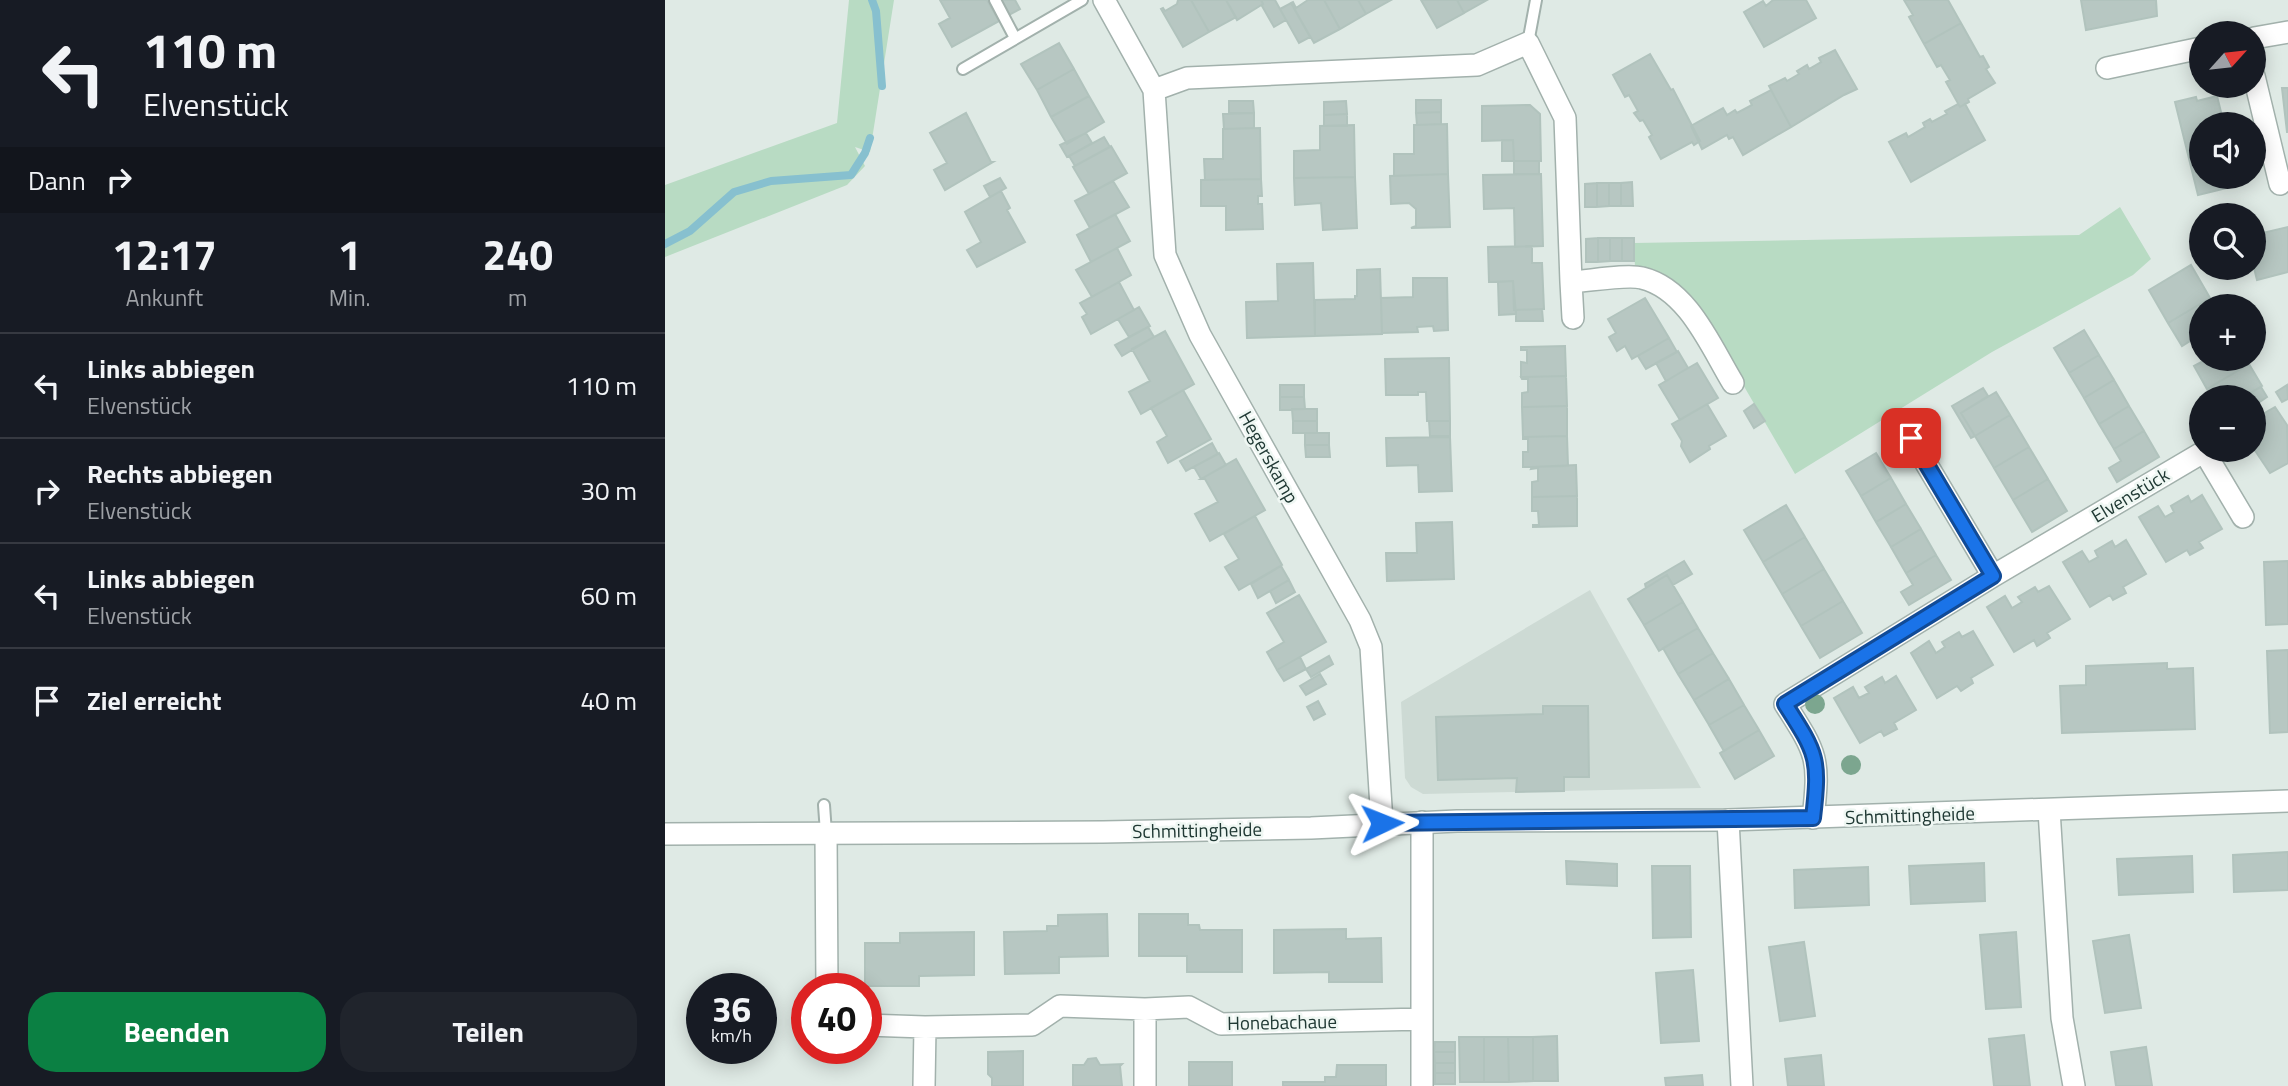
<!DOCTYPE html>
<html lang="de">
<head>
<meta charset="utf-8">
<style>
	:root { --surface:#171b24; --page:#20242c; --text:#f1f3f6; --muted:#9ea1a6; --line:#363941; --accent:#0b8043 }
	body { margin:0; font-family:"Titillium Web",sans-serif; background:var(--page); color:var(--text); height:100vh; display:flex; flex-direction:column; font-size:26px; white-space:nowrap }
	* { box-sizing:border-box; margin:0 }
	p { font-size:23px; color:var(--muted) }
	.icon { flex:none; width:38px; height:38px; fill:none; stroke:currentColor; stroke-width:2; stroke-linecap:round; stroke-linejoin:round }
	.map { position:relative; flex:1; overflow:hidden }
	.side { display:flex; flex-direction:column; background:var(--surface); width:665px }
	.side>* { flex:none }
	.banner { background:#171b24; color:var(--text); overflow:hidden }
	.needle { width:46px; rotate:63deg }
	.controls { position:absolute; left:1524px; top:21px; display:grid; gap:14px }
	.controls a { display:grid; place-items:center; width:77px; height:77px; border-radius:50%; background:var(--surface); box-shadow:0 4px 18px #0003; font-size:35px }
	.speed { position:absolute; left:21px; top:973px; display:flex; gap:14px; font-size:35px; font-weight:700; text-align:center }
	.speed>* { display:grid; place-content:center; width:91px; height:91px; border-radius:50%; background:var(--surface); box-shadow:0 4px 18px #0003; line-height:1 }
	.speed small { font-size:18px; font-weight:400 }
	.speed .limit { border:10px solid #d22; background:#fff; color:#111 }
	.pin { position:absolute; display:grid; place-items:center; width:60px; height:60px; color:#fff; margin:-30px; border-radius:14px; box-shadow:0 4px 10px #0006 }
	.me { position:absolute; width:77px; margin:-38px; rotate:88deg; stroke-linejoin:round; filter:drop-shadow(0 0 5px #0008) }
	.turn { display:flex; align-items:center; gap:24px; height:147px; padding:0 28px; font-size:32px }
	.turn .icon { width:91px; height:91px; stroke-width:2.5 }
	.turn b { display:block; font-size:49px; line-height:60px }
	.then { display:flex; align-items:center; height:66px; padding:0 28px; background:#0003; gap:14px; font-size:26px }
	.eta { display:flex; justify-content:space-evenly; align-items:center; height:119px; text-align:center }
	.eta b { font-size:42px; font-weight:700; line-height:49px }
	.primary-button { display:flex; gap:14px; margin-top:auto; padding:14px 28px }
	.primary-button a { flex:1; height:80px; border-radius:28px; background:var(--accent); color:#fff; font-size:28px; font-weight:700; line-height:80px; text-align:center }
	.primary-button a+a { background:var(--page); color:var(--text) }
	ul { padding:0; list-style:none }
	li { display:flex; align-items:center; gap:21px; height:105px; padding:0 28px; border-top:2px solid var(--line) }
	li div { flex:1 }
	li b { display:block; font-size:26px }
	li em { font-style:normal }
	main { display:flex; flex:1; min-height:0 }
	.map>svg:first-child { display:block }
</style>
</head>
<body>
<main>
<section class="side">
<div class="banner">
<div class="turn"><svg class="icon" aria-label="left" viewBox="0 0 24 24"><path d="M17 20v-9H6M10 6l-5 5 5 5"/></svg><div><b>110 m</b>Elvenstück</div></div>
<div class="then">Dann<svg class="icon" aria-label="right" viewBox="0 0 24 24"><path d="M7 20v-9h11M14 6l5 5-5 5"/></svg></div>
</div>
<div class="eta">
<div><b>12:17</b><p>Ankunft</p></div>
<div><b>1</b><p>Min.</p></div>
<div><b>240</b><p>m</p></div>
</div>
<ul>
<li><svg class="icon" aria-label="left" viewBox="0 0 24 24"><path d="M17 20v-9H6M10 6l-5 5 5 5"/></svg><div><b>Links abbiegen</b><p>Elvenstück</p></div><em>110 m</em></li>
<li><svg class="icon" aria-label="right" viewBox="0 0 24 24"><path d="M7 20v-9h11M14 6l5 5-5 5"/></svg><div><b>Rechts abbiegen</b><p>Elvenstück</p></div><em>30 m</em></li>
<li><svg class="icon" aria-label="left" viewBox="0 0 24 24"><path d="M17 20v-9H6M10 6l-5 5 5 5"/></svg><div><b>Links abbiegen</b><p>Elvenstück</p></div><em>60 m</em></li>
<li><svg class="icon" aria-label="arrive" viewBox="0 0 24 24"><path d="M6 21V4h12l-3 4 3 4H6"/></svg><div><b>Ziel erreicht</b></div><em>40 m</em></li>
</ul>
<div class="primary-button"><a>Beenden</a><a>Teilen</a></div>
</section>
<div class="map">
<svg width="1623" height="1086" viewBox="0 0 1623 1086">
	<rect width="100%" height="100%" fill="#dfeae5"/>
	<!-- built -->
	<path fill="#cddad4" d="M925,590L1036,788L758,794L746,787L740,778L736,702Z"/>
	<!-- green -->
	<path fill="#b8dbc3" d="M184,0H229L205,152L190,147L200,166L182,185L0,257V185L172,123Z
		M1455,207L1486,259L1468,275L1327,352L1130,474L1034,309L1023,296L983,268L970,267L969,243L1414,235Z"/>
	<g fill="none" stroke-linecap="round" stroke-linejoin="round">
		<!-- stream -->
		<path stroke="#87c0cf" stroke-width="8" d="M207,0L211,11L217,86
			M0,244L25,231L69,192L106,181L186,175L200,153L205,138"/>
	</g>
	<!-- building -->
	<path fill="#b7c7c2" stroke="#b1c3bd" stroke-width="2" d="M275,0H322L334,21L287,47L274,24L285,18Z
		M335,0H350L355,9L344,15Z
		M513,0H526L544,32L518,47L496,9L498,8L500,11L512,4Z
		M526,0H561L571,17L544,32Z
		M561,0H596L598,4L572,20Z
		M596,0H610L621,20L609,27L597,6L598,4Z
		M643,0H659L675,29L649,43L626,3L628,2L631,8Z
		M659,0H693L701,14L675,29Z
		M693,0H726L701,14Z
		M756,0H792L799,13L772,28Z
		M792,0H822L799,13Z
		M1108,0H1141L1151,18L1099,47L1079,12L1098,1L1101,6Z
		M1239,0H1283L1296,23L1259,44L1244,17L1248,15Z
		M1416,0H1491L1492,16L1421,30Z
		M626,3L645,37L634,43L615,9Z
		M1296,23L1315,57L1318,56L1324,67L1321,69L1330,83L1303,99L1304,102L1295,107L1281,82L1285,80L1276,65L1272,67L1259,44Z
		M394,43L409,69L372,90L356,64Z
		M1170,50L1192,89L1179,95L1126,127L1104,86L1120,78L1122,81L1134,74L1132,71L1142,65L1144,69L1156,62L1154,58Z
		M985,54L1006,90L1008,89L1035,141L1029,145L1027,142L996,159L984,137L987,135L978,120L975,121L969,113L973,111L964,95L960,97L948,75Z
		M409,69L424,96L386,117L372,90Z
		M1617,88H1623V132H1622Z
		M1106,90L1126,127L1078,155L1068,137L1064,139L1062,135L1037,149L1026,126L1058,108L1062,115L1070,110L1072,113L1087,105L1085,101Z
		M424,96L439,122L402,144L386,117Z
		M1552,96L1559,124H1536V177H1572L1574,185L1533,195L1510,102L1531,97L1532,101Z
		M751,100H776V112L751,113Z
		M564,101H588L589,113H564Z
		M681,101L682,114L659,115V102Z
		M1293,104L1295,107L1300,104L1320,140L1246,182L1224,142L1241,133L1243,137L1260,127L1258,123L1265,119L1267,122L1282,114L1280,111Z
		M865,105L875,114L876,161H849L848,140L817,141V106Z
		M776,112V124L752,125L751,113Z
		M301,113L326,162H328L280,190L269,170L282,163L265,133Z
		M589,113V128L559,129L558,114Z
		M682,114V126H659V115Z
		M782,124L783,174L729,176V154H749V125Z
		M689,125L690,177L629,178V151L655,150V126Z
		M595,128L596,179L540,180L539,159H558V129Z
		M421,133L427,143L402,157L395,145Z
		M439,137L445,147L410,166L404,156Z
		M837,140H848L849,161H837Z
		M446,146L462,173L424,194L408,167Z
		M849,161H874V174H849Z
		M783,174L785,227L746,228L751,226V209L744,203L726,204L725,176Z
		M876,174L878,246L850,247L849,208L819,209L818,175Z
		M690,177L692,228L658,230L656,203L630,205L629,178Z
		M335,178L341,188L325,197L319,186Z
		M596,179L597,196H593V204H597L598,229L561,230V206H536V180Z
		M448,181L464,207L425,228L410,201Z
		M967,182L968,206H956V183Z
		M932,183V207H920V184Z
		M932,183H944V206L932,207Z
		M944,183H956V206H944Z
		M336,191L345,208L342,210L360,242L312,267L302,250L316,242L300,212Z
		M450,214L465,241L426,262L412,235Z
		M1623,227V272L1592,280L1589,268V235Z
		M933,238H945V261L933,262Z
		M933,238V262H921V239Z
		M945,238H957V261H945Z
		M957,238H969V261H957Z
		M867,246V263H877L879,309L849,310L848,281L824,282L823,247Z
		M452,248L466,275L427,297L411,270Z
		M648,263L650,336L582,338L581,302L613,301L612,264Z
		M1526,265L1545,298L1503,323L1484,290Z
		M715,269L717,334L650,336V300L690,299V296H692V270Z
		M748,278H782L783,330L769,331L768,326L752,327L753,332L717,333L716,298L748,297Z
		M848,281L851,314L834,315L833,282Z
		M454,282L469,310L426,334L417,317L422,314L415,303Z
		M980,298L1004,338L967,359L960,346L952,351L944,337L951,333L943,319Z
		M1545,298L1550,306H1536V334L1517,346L1503,323Z
		M474,307L485,326L464,337L453,319Z
		M877,309L878,321H851V310Z
		M483,327L489,337L457,356L450,345Z
		M1419,330L1434,355L1404,373L1389,348Z
		M500,331L529,384L476,414L464,392L485,381L467,349Z
		M1004,338L1012,352L981,369L973,356Z
		M900,346L901,376L856,377V362L862,363V350H856V347Z
		M1013,351L1023,368L1001,381L991,363Z
		M1434,355L1449,380L1419,398L1404,373Z
		M784,358L785,421H762L761,392H753V395H721L720,359Z
		M1542,359H1580L1584,364L1542,389L1529,366Z
		M1032,363L1053,398L1015,420L994,385Z
		M1584,364L1597,386L1578,397H1547L1542,389Z
		M901,376L902,406L857,407V393L863,392V379H857L856,377Z
		M1449,380L1464,406L1434,424L1419,398Z
		M615,385H639V397H615Z
		M1622,385L1623,399L1617,402L1611,392Z
		M1596,387L1602,397L1593,403L1587,392Z
		M1318,388L1323,396L1296,413L1310,436L1306,438L1287,406Z
		M518,390L546,439L503,463L492,442L502,436L486,408Z
		M1331,392L1345,415L1310,436L1296,413Z
		M615,397H639L640,409L615,410Z
		M1042,404L1061,436L1044,446L1045,449L1025,462L1016,446L1017,441L1007,424Z
		M1089,404L1100,421L1089,428L1079,411Z
		M902,406V436L858,437L857,407Z
		M1464,406L1479,431L1449,449L1434,424Z
		M1610,407L1622,425L1623,463L1605,473L1589,449V419Z
		M627,409H652V421H628Z
		M1345,415L1364,447L1329,468L1310,436Z
		M628,421H652V433H628Z
		M764,421H785V436H765Z
		M1479,431L1494,457L1452,482L1444,468L1456,461L1449,449Z
		M640,433H664V445H640Z
		M902,436L903,466L858,467V452H863V439H858V437Z
		M785,437L787,491L754,492L753,465L722,466L721,438Z
		M547,443L553,454L521,471L515,461Z
		M640,445H664L665,457H641Z
		M1364,447L1383,479L1348,500L1329,468Z
		M554,453L561,465L536,479L529,467Z
		M1211,453L1226,478L1196,496L1181,471Z
		M571,459L600,510L545,541L530,514L553,502L540,479H536Z
		M911,465L912,496L867,497V482L873,481V468L866,469L867,467Z
		M1226,478L1241,504L1211,522L1196,496Z
		M1383,479L1402,511L1367,532L1348,500Z
		M1537,495L1557,529L1534,542L1538,548L1525,555L1522,550L1501,562L1474,517L1493,506L1500,517L1509,512L1506,506L1523,496L1526,502Z
		M912,496V526L868,527V525H874L873,511H867V497Z
		M1241,504L1256,529L1226,547L1211,522Z
		M1121,505L1140,537L1098,562L1079,530Z
		M590,516L617,565L574,590L560,567L574,559L559,534Z
		M787,522L789,579L722,581L721,553H752L751,523Z
		M1256,529L1271,555L1241,573L1226,547Z
		M1140,537L1159,569L1117,594L1098,562Z
		M1461,540L1481,574L1458,587L1461,593L1448,600L1445,595L1425,607L1398,562L1417,551L1424,562L1433,557L1430,551L1447,541L1450,547Z
		M1271,555L1286,580L1244,605L1236,592L1248,585L1241,573Z
		M1019,561L1027,574L1008,585L1002,575L981,588L980,584Z
		M1623,561V624L1601,625L1599,562Z
		M616,566L624,580L593,598L586,584Z
		M1159,569L1178,601L1136,626L1117,594Z
		M1002,575L1018,602L979,625L963,599Z
		M624,580L630,592L611,603L605,591Z
		M1384,586L1405,619L1382,633L1385,638L1372,646L1369,640L1349,652L1322,607L1340,596L1347,608L1357,602L1353,597L1370,587L1373,592Z
		M634,595L661,642L612,670L602,652L619,642L602,613Z
		M1178,601L1197,633L1155,658L1136,626Z
		M1018,602L1033,628L994,651L979,625Z
		M1033,628L1048,653L1013,674L998,648Z
		M1308,631L1328,665L1306,678L1308,683L1296,691L1292,686L1272,698L1246,653L1264,641L1271,653L1280,647L1277,642L1294,632L1297,637Z
		M1623,650V732L1605,733L1602,651Z
		M1048,653L1064,679L1029,700L1013,674Z
		M664,656L668,664L646,677L641,669Z
		M635,657L641,669L619,681L612,670Z
		M1502,663V669L1528,668L1530,729L1397,733L1395,686L1421,685V666Z
		M655,674L661,684L641,695L635,686Z
		M1231,676L1251,710L1229,723L1232,729L1219,736L1216,731L1195,743L1169,698L1188,687L1194,698L1204,693L1200,687L1217,677L1220,683Z
		M1064,679L1079,705L1044,725L1029,700Z
		M653,701L660,714L649,720L642,707Z
		M1079,705L1094,730L1059,751L1044,725Z
		M878,706H923L924,777H899V791L851,792L852,778L773,780L771,717L878,714Z
		M1094,730L1109,756L1070,779L1055,753Z
		M1623,852V890L1569,892L1568,855Z
		M1527,856L1528,892L1454,895L1452,859Z
		M901,861L952,864V886L902,884Z
		M1319,863L1320,901L1246,904L1244,866Z
		M987,866H1025L1026,937L988,938Z
		M1203,867L1204,905L1130,908L1129,870Z
		M442,914L443,956L394,957V973L340,974L339,932L382,931V926H393V915Z
		M474,914H523V925H534L535,930H577V972H522V956H474Z
		M681,929V939L716,938L717,982H664V972L609,973V930Z
		M309,932V975L254,976V986H200V943H235V933Z
		M1351,932L1356,1007L1321,1009L1315,935Z
		M1464,935L1476,1008L1440,1013L1428,941Z
		M1139,942L1150,1016L1115,1021L1104,947Z
		M1028,970L1034,1041L996,1043L991,973Z
		M1359,1035L1365,1086H1329L1324,1039Z
		M892,1036L893,1081H868V1037Z
		M794,1037H819V1082H795Z
		M819,1037H843L844,1082H819Z
		M843,1037H868V1081L844,1082Z
		M770,1042H790V1052H769Z
		M1481,1047L1487,1086H1451L1446,1052Z
		M358,1051V1086H327V1078L323,1074V1052Z
		M769,1052H790V1063H770Z
		M1156,1055L1159,1086H1123L1120,1059Z
		M431,1058L435,1065L457,1064L455,1066L457,1086H408V1065H419L423,1059Z
		M524,1062H567V1086H524Z
		M770,1063H790V1073H770Z
		M672,1065H721V1086H618V1082H660V1077H671Z
		M770,1073H790V1084H770Z
		M1037,1075L1038,1086H1001L1000,1078Z"/>
	<g fill="none" stroke-linecap="round" stroke-linejoin="round">
		<!-- service casing -->
		<g stroke="#a2b1ac" stroke-width="14">
			<path id="service" d="M330,0L350,38
				M863,43L871,0
				M298,69L417,0
				M159,805L161,833"/>
		</g>
		<!-- minor casing -->
		<g stroke="#a2b1ac" stroke-width="24">
			<path id="minor" d="M439,0L489,90L500,255L535,335L695,620L706,647L717,823
				M1589,38L1623,32
				M1442,68L1536,48
				M1589,76L1615,184
				M489,90L522,78L812,65L863,43L900,118L906,282C924,281 962,274 977,278C1023,289 1046,347 1068,383
				M906,282L908,318
				M1246,438L1328,576
				M1384,810L1397,1018L1409,1086
				M1148,818C1155,758 1152,754 1120,704L1328,576L1535,454L1540,453L1578,517
				M1063,820L1077,1086
				M161,833L162,989
				M480,1009V1086
				M201,1025L260,1027L259,1086
				M260,1027L367,1025L395,1006L480,1009L524,1007L556,1024L757,1019
				M757,1086V822"/>
		</g>
		<!-- tertiary casing -->
		<g stroke="#a2b1ac" stroke-width="24">
			<path id="tertiary" d="M0,834L438,832L646,828L792,821L1063,820L1623,801"/>
		</g>
		<!-- service -->
		<use href="#service" stroke="#fff" stroke-width="10"/>
		<!-- minor -->
		<use href="#minor" stroke="#fff" stroke-width="21"/>
		<!-- tertiary -->
		<use href="#tertiary" stroke="#fff" stroke-width="21"/>
	</g>
	<!-- trees -->
	<g fill="#7ca68f">
		<circle cx="1150" cy="704" r="10"/>
		<circle cx="1186" cy="765" r="10"/>
	</g>
	<g fill="none" stroke-linecap="round" stroke-linejoin="round">
		<!-- route casing -->
		<g stroke="#114b97" stroke-width="18">
			<path id="route" d="M717,823L1148,818C1155,758 1152,754 1120,704L1328,576L1246,438"/>
		</g>
		<!-- route -->
		<use href="#route" stroke="#1a73e8" stroke-width="12"/>
	</g>
	<g text-anchor="middle" stroke-width="5" stroke-linejoin="round" paint-order="stroke">
		<!-- street labels -->
		<g font-size="19" fill="#203934" stroke="#eff7f3">
			<text transform="translate(604 457) rotate(61)" y="7">Hegerskamp</text>
			<text transform="translate(1465 495) rotate(-31)" y="7">Elvenstück</text>
			<text transform="translate(1245 815) rotate(-2)" y="7">Schmittingheide</text>
			<text transform="translate(532 830) rotate(-1)" y="7">Schmittingheide</text>
			<text transform="translate(617 1022) rotate(-1)" y="7">Honebachaue</text>
		</g>
	</g>
</svg>
<div class="controls">
<a><svg class="needle" viewBox="-14 -14 28 28"><path d="M0-13l5 13h-10z" fill="#e53935"/><path d="M0 13l5-13h-10z" fill="#9ea1a6"/></svg></a>
<a><svg class="icon" aria-label="sound" viewBox="0 0 24 24"><path d="M4 9h4l5-4v14l-5-4H4zM17 9q2 3 0 6"/></svg></a>
<a><svg class="icon" aria-label="search" viewBox="0 0 24 24"><circle cx="10" cy="10" r="6"/><path d="M15 15l6 6"/></svg></a>
<a>+</a>
<a>−</a>
</div>
<div class="speed"><div>36<small>km/h</small></div><div class="limit">40</div></div>
<div class="pin" style="left:1246px;top:438px;background:#d93025"><svg class="icon" aria-label="arrive" viewBox="0 0 24 24"><path d="M6 21V4h12l-3 4 3 4H6"/></svg></div>
<svg class="me" style="left:717px;top:823px" viewBox="-20 -20 40 40"><path d="M0-17L14 15 0 8-14 15z" fill="#1a73e8" stroke="#fff" stroke-width="4"/></svg>
</div>
</main>
</body>
</html>
